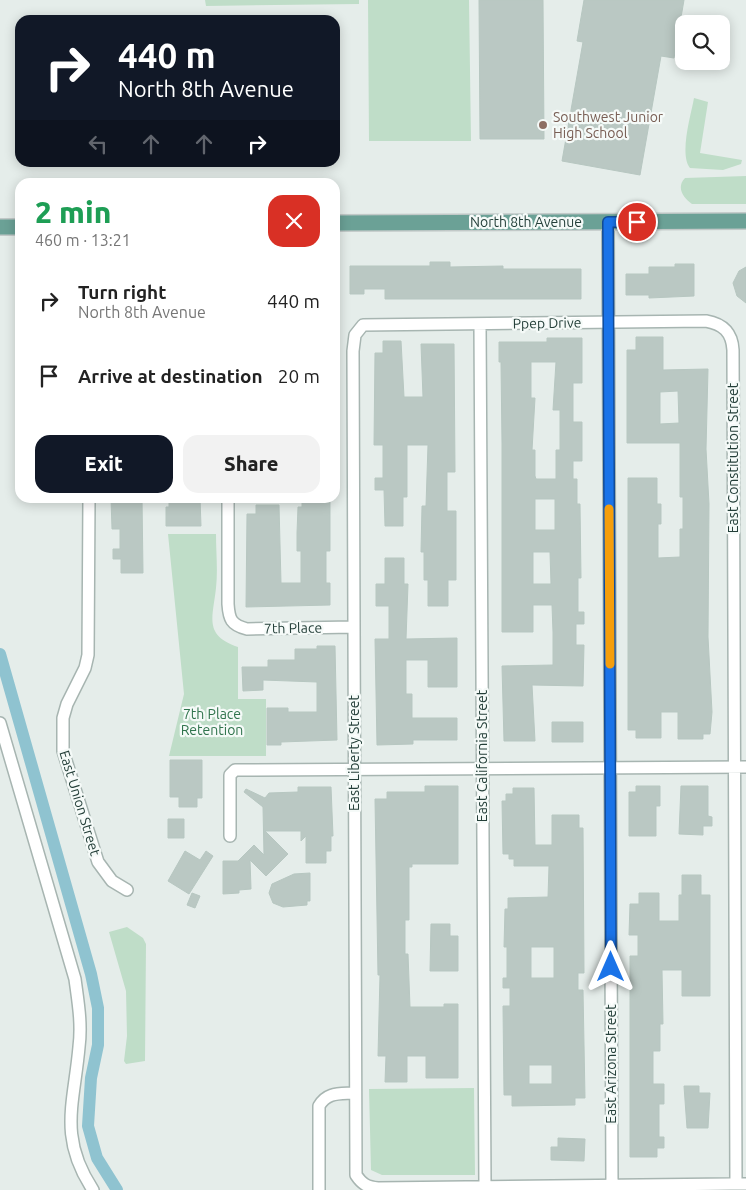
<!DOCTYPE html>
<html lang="en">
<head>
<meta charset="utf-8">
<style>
	:root { --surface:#fff; --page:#f2f2f2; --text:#222; --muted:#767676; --accent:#111827 }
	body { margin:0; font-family:Ubuntu,sans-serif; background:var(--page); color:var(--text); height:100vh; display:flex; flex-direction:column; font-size:19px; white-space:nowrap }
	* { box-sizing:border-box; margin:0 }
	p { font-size:16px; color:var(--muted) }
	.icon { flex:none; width:28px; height:28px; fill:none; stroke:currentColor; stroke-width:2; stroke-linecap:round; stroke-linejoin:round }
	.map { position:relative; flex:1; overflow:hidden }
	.details { position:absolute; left:15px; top:178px; width:325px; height:325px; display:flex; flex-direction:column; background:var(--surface); border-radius:15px; box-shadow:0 2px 12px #0003 }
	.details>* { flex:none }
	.guide { position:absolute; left:15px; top:15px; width:325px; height:152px; border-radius:15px; box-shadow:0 2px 12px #0003; background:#111827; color:#fff; overflow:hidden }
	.tools { position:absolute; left:675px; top:15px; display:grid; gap:10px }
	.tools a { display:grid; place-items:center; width:55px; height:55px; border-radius:10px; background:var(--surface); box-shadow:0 2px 12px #0003; font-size:25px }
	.pin { position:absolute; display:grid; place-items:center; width:42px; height:42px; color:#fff; margin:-21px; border:2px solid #fff; border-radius:50%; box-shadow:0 1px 5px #0007 }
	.me { position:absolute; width:55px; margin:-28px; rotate:0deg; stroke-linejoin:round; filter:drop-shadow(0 0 4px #0008) }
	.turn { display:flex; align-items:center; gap:18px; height:105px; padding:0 20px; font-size:22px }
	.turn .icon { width:65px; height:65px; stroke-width:2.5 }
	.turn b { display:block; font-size:35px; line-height:42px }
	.lanes { display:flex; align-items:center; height:48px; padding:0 20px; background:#0003; justify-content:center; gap:25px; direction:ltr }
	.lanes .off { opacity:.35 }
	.round { display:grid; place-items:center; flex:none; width:52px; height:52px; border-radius:15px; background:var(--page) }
	.head { display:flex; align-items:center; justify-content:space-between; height:85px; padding:0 20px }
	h1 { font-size:30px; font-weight:800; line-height:38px; color:#1e9e55 }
	.primary-button { display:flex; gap:10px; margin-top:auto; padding:10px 20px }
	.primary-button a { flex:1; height:58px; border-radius:15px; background:var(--accent); color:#fff; font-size:20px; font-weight:800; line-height:58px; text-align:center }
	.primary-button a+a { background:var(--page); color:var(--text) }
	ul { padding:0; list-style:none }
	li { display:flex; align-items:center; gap:15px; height:75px; padding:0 20px }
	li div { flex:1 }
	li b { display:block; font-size:19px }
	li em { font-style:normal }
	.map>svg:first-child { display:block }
</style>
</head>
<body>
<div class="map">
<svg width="746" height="1190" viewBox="0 0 746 1190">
	<rect width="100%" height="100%" fill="#e5edea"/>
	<!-- green -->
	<path fill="#bfddc8" d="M205,0H359V4L206,6Z
		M368,0H469L471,141H369Z
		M694,98L708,102L700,153L742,160L741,164L723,170L690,168C679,154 691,115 694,98Z
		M746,176V204H692C683,198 676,187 685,178Z
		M168,534H216C216,552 218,570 216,588C213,617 203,635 238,647V699H266V756H169L184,694Z
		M127,927L143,938L146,944L145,1061L126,1064L124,1061L127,1036L126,991L109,932Z
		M474,1088L475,1175H382L371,1170L369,1089Z"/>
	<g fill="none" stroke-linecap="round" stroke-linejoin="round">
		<!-- canal -->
		<path stroke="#8fc3d0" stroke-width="12" d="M0,654L91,974L98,1008V1045L91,1078L88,1126L97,1158L117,1190"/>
	</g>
	<!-- building -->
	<path fill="#bac8c3" stroke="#b7c7c1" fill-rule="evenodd" d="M479,0H543L544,139H480Z
		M584,0H684L674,58L661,56L640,175L562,161L583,42L577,41Z
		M430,262H450V267L503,266V269H581V299H385V289H364V294H350V266H430Z
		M675,264H694V296L649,298V295H626V274H649V267H675Z
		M746,267V303L737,296L733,283L739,271Z
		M636,337H663V370L708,369L706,449L709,504L708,637L712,712L710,734H703V739H678V712H661V738H636V730H628V478H657V504H661V524H658V558L680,557V529H683V497H680V443H627V350H636ZM678,391L679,423L660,424V392Z
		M547,338H582V383H573V422H582V461H573V479H577V504H580L581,578H578V612H584V624H576V645H584L583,686L532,685L535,741H504L502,666L553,665V632L552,605H533V632H502V443L501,362H499V342H547ZM531,362H556L553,410H560V450H556V479H536L535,476V450H532L535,398H531ZM535,499H555V530H535ZM533,552H550L551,584H533Z
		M383,341H401L404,397H423L421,344H454L455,472H447V511H456V580H448V606H428V580H424V552H421L422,506H426L428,445H407V497H403V526H385L384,490H375V478H383V445H374L375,353H383Z
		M111,498H142L143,573H121V559H113V549H120V529H112Z
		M169,498H200L201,526H166V507H169Z
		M302,498H330V551H326V583H330V605L246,607L247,514H256V505H279L281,583H301V551H297V533L298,507H302Z
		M385,558H404V584H408L406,639L457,638V687H428V660H406V694H412V718H457V740H413V744L377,745L375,639H389V606H376V584H385Z
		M317,646H335L337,740L281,742V745H267V708H288V712H317V682L263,680V690L243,691L242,667H268V660H295V649H317Z
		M552,722H583V742H552Z
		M170,760H202V798H197V807H179V797H170Z
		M425,786H458V864H412V867H409V920H405V954H408L410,1007H444V1004H458V1078H426V1056H407V1082H385L386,1056H378L380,975H378L375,799H387V792H425Z
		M636,786H660V806H656V836H629V792H636Z
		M681,786H708V816L712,817V826H703V835L679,834Z
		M298,787H331L333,836H331V851H326V863H306V836L301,841V831H265L288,854L266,876L250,860L251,889L239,890V893L223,894V861H238L254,845L264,855L263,807L244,792L246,789L265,798L269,793L298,792Z
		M513,788H534L535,845H552V815H579V828H583L584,973H578V990H583L585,1098H575V1105L512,1106V1095H504L503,1006H510V988H503V978H507V947H504L505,909H508V898L548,897L549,866H514V859H509V854H503L502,801H506V794H513ZM531,947H554V978H531ZM529,1065H552V1084H529Z
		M168,819H184V838H168Z
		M185,851L200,860L206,851L213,856L189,894L168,881Z
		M310,873V901H307V905L283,907L273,903L269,893L272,884L294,874Z
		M682,875H701V895H710V996H682V970H662L663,1024H660V1051H653V1084H664V1104H659V1137H664V1148H657V1157H630V956H638V935H629L630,904H639V893H659V921H679V895H682Z
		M192,893L200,896L195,908L187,905Z
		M431,924H450V936H458V971H430Z
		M684,1086H699V1093H710L708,1128H687Z
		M558,1138L585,1139L584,1161L551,1160V1147H558Z"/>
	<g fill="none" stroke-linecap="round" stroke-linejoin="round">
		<!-- minor casing -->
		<g stroke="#a7b5b1" stroke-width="14">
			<path id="minor" d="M608,222L612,1186
				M480,324L485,1187
				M89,498L88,655L85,668L67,704L63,718V751L98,862L112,881L127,890
				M228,498V604C229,619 231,625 247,629L353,627
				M0,723L75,979C78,1002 82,1023 79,1047C74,1104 58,1137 93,1190
				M230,836V775L235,770L746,767
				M736,1184L733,350C732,332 723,324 706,321L363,325L355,335L353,351L356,1175C362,1184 367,1187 378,1188C498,1187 617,1186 736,1184H746
				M319,1190V1106C327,1092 339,1094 354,1093"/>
		</g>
		<!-- major casing -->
		<g stroke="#c2c9c8" stroke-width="18">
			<path id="major" d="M335,223L746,221
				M0,227H20"/>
		</g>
		<!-- minor -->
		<use href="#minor" stroke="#fff" stroke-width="11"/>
		<!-- major -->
		<use href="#major" stroke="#6ba196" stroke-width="15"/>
	</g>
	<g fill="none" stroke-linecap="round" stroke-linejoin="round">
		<!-- route casing -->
		<g stroke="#114b97" stroke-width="12">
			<path id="route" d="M611,967L608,222H637"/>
		</g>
		<!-- route -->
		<use href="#route" stroke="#1a73e8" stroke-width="9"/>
		<!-- slow -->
		<path stroke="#f59e0b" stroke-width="9" d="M609,509L610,664"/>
	</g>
	<!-- markers -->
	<circle fill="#8d6e63" stroke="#f5faf8" stroke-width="2" cx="543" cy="125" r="5"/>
	<g text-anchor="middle" stroke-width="4.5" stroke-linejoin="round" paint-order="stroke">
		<!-- education labels -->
		<g font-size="14" fill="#785e54" stroke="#f5faf8" text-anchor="start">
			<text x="553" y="122">Southwest Junior<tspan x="553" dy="16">High School</tspan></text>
		</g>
		<!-- street labels -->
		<g font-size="14" fill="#243f39" stroke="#f5faf8">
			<text x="526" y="227">North 8th Avenue</text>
			<text transform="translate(547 323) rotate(-1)" y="5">Ppep Drive</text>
			<text transform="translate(733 458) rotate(-90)" y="5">East Constitution Street</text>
			<text transform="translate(293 628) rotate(-1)" y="5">7th Place</text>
			<text transform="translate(354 753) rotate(-90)" y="5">East Liberty Street</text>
			<text transform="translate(482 756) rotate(-90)" y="5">East California Street</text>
			<text transform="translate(80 803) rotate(73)" y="5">East Union Street</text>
			<text transform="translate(611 1064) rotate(-90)" y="5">East Arizona Street</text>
		</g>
		<!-- park labels -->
		<g font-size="14" fill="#30744d" stroke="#f5faf8">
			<text x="212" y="719">7th Place<tspan x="212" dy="16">Retention</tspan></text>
		</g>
	</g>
</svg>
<div class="tools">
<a><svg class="icon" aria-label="search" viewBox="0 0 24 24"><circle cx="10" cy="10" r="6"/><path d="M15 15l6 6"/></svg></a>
</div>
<div class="pin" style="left:637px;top:222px;background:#d93025"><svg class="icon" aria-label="arrive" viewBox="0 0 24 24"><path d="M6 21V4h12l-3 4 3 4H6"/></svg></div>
<svg class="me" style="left:611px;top:967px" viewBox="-20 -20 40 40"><path d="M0-17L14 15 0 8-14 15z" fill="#1a73e8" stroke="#fff" stroke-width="4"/></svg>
<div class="guide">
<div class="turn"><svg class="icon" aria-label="right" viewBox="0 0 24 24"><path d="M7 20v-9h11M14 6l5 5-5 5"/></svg><div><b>440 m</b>North 8th Avenue</div></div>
<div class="lanes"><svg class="icon off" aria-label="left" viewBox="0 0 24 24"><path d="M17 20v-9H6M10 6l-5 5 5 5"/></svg><svg class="icon off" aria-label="ahead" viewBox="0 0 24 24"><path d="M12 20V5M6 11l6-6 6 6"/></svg><svg class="icon off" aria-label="ahead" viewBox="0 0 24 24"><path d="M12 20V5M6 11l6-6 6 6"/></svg><svg class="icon" aria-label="right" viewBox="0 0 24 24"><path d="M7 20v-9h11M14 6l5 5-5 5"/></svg></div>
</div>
<section class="details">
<div class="head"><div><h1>2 min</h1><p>460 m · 13:21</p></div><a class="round" style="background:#d93025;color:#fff"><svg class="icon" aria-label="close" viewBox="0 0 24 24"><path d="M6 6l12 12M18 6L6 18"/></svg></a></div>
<ul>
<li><svg class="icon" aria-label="right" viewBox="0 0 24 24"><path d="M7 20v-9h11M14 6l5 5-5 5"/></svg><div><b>Turn right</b><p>North 8th Avenue</p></div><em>440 m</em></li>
<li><svg class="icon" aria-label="arrive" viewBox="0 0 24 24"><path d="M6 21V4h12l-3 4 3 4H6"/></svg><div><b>Arrive at destination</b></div><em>20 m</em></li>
</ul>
<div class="primary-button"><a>Exit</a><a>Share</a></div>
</section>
</div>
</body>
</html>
